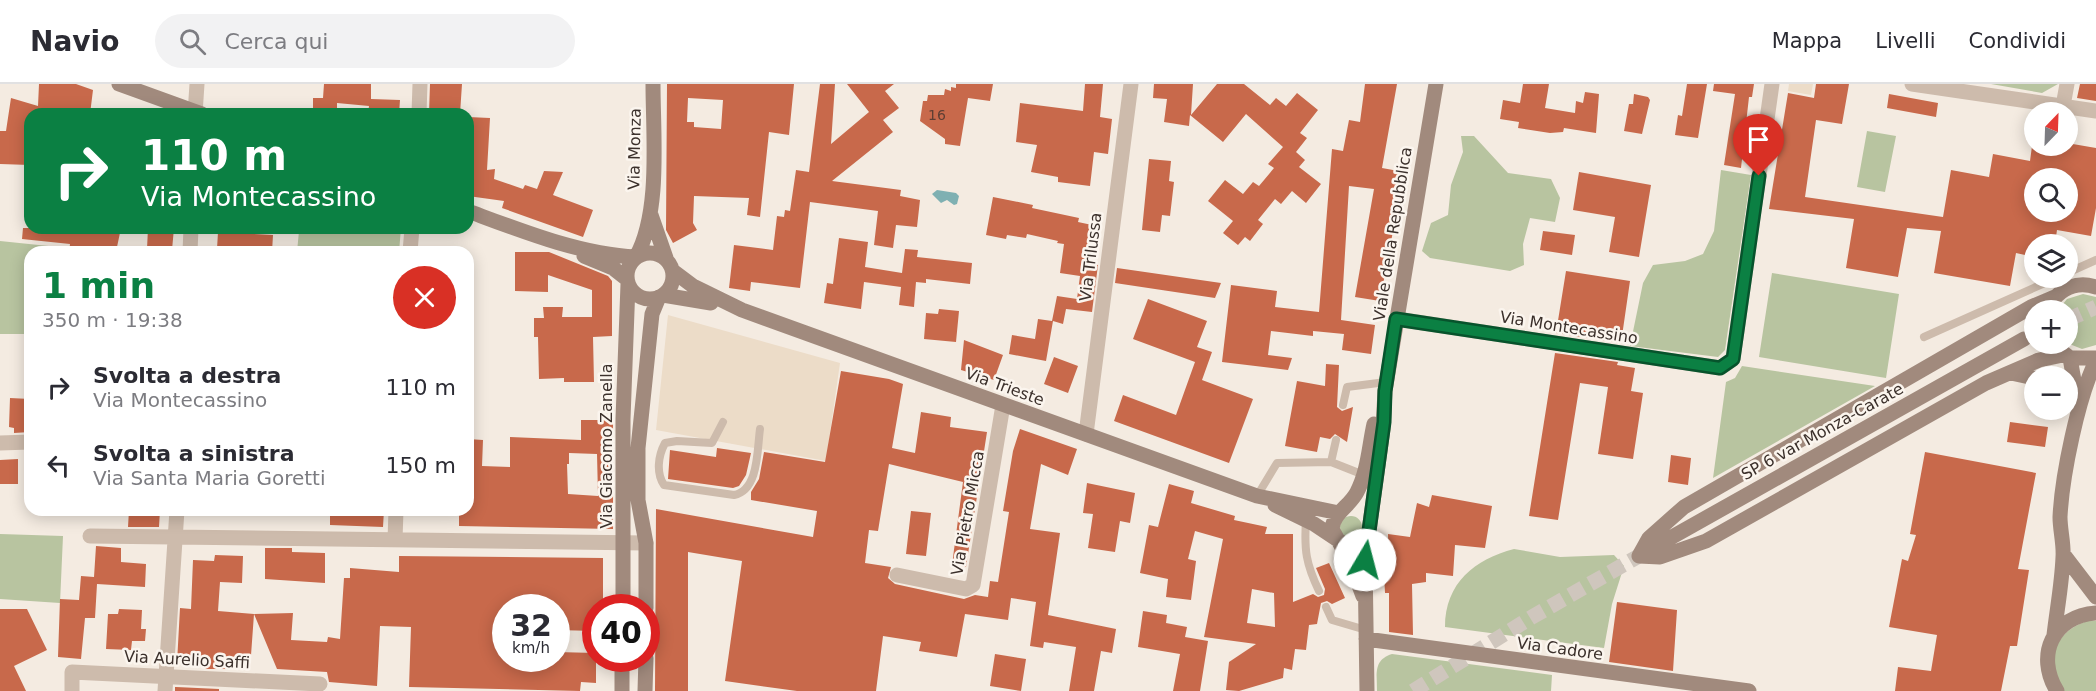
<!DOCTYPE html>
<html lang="it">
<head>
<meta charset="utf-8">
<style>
	:root { --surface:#fff; --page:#f2f2f3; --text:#2b2b33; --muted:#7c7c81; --line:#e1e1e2; --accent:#0b8043 }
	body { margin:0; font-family:"DejaVu Sans",sans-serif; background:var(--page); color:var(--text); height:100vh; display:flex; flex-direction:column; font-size:22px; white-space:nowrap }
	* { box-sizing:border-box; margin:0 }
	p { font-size:20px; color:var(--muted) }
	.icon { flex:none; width:33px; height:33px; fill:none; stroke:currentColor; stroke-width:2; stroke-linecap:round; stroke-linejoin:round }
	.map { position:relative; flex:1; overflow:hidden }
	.panel { position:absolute; left:24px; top:162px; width:450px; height:270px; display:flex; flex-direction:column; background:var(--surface); border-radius:18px; box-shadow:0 3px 15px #0003 }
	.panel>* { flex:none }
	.guide { position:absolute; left:24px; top:24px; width:450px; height:126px; border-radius:18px; box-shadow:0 3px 15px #0003; background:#0b8043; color:#fff; overflow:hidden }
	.needle { width:39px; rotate:23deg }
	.fabs { position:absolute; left:2024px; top:18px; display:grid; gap:12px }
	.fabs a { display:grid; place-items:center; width:54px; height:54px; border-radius:50%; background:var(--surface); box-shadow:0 3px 15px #0003; font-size:30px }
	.speed { position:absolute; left:492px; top:510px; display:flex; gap:12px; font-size:30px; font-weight:700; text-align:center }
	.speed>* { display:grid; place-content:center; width:78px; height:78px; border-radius:50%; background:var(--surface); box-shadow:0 3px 15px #0003; line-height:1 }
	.speed small { font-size:15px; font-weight:400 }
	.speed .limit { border:9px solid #d22; background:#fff; color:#111 }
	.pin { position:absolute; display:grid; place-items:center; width:51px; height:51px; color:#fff; margin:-62px -26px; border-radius:50% 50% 50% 0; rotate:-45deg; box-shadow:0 0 6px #0007 }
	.pin .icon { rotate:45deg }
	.me { position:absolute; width:66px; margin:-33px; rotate:8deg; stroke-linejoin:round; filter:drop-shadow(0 0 4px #0008) }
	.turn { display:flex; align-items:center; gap:21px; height:126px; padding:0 18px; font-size:27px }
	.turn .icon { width:78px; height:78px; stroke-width:2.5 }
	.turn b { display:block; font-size:42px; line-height:51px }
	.round { display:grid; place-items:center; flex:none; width:63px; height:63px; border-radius:32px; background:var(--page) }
	.overview { display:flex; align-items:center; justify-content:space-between; height:102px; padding:0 18px }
	h1 { font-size:36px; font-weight:700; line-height:45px; color:var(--accent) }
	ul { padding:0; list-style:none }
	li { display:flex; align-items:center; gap:18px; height:78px; padding:0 18px }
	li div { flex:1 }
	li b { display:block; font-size:22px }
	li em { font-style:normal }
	header { display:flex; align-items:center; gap:36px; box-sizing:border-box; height:84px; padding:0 30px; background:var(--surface); border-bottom:2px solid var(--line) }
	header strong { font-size:28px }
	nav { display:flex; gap:33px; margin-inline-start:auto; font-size:21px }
	.search { width:420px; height:54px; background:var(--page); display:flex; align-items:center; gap:15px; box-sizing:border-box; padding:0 21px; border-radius:33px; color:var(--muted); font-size:22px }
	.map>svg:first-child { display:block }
</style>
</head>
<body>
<header>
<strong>Navio</strong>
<div class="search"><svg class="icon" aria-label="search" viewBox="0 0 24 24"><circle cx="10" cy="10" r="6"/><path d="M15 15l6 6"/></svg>Cerca qui</div>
<nav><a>Mappa</a><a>Livelli</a><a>Condividi</a></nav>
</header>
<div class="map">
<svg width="2096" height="607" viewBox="0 0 2096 607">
	<rect width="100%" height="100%" fill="#f4ebe1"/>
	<!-- green -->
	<path fill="#b8c4a0" d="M1991,0H2058L2042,9Z
		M1867,47L1896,52L1885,108L1857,103Z
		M1461,52H1474L1508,89L1551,95L1560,114L1555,138L1530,134L1523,160L1524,181L1510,187L1430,174L1422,167L1431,139L1448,131L1451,101L1463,68Z
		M1721,86L1751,91L1725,266L1718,273L1630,262L1643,199L1653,181L1685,177L1703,170L1714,147Z
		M346,144H401L399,168H297L299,147L337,148Z
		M0,157L58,163L57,168H30V250H0Z
		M1772,189L1899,210L1886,294L1759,273Z
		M2083,210L2096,213V261L2082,265L2067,259V226H2058L2067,215Z
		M1742,282L1875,302L1713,394L1726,298L1735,294Z
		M1340 443a11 11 0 1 1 22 0a11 11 0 1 1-22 0Z
		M0,450L63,452L60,519L0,515Z
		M1514,465L1560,473L1614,471L1624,482L1612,520L1604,564L1445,543C1445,499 1475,475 1514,465Z
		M2087,537H2096V607H2064C2044,577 2053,549 2087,537Z
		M1392,570L1552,591L1551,607H1377C1377,590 1373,576 1392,570Z"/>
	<!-- plaza -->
	<path fill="#ecdcc8" d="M1789,0H1813L1811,11L1788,7Z
		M668,231L840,279L826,377L656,346Z"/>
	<!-- water -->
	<path fill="#7fb0b2" d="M937,106L956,109L959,112L957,120L954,121L947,116L941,119L932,110Z"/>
	<!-- building -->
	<path fill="#c8694b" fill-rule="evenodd" d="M39,0H76L93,6L90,30H30V81L0,80V47H6L11,14L38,22Z
		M324,0H371V15L400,16L399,30H368L369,22L337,19V30H313V14H323Z
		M430,0H462L460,30H429Z
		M667,0H794L789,51L769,48L760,133L747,131L749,114L694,112L693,139L697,146L673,159L666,146ZM688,14L723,16L721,45L694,43V38H687Z
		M820,0H835L831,60L869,28L847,0H894L885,7L899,24L883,36L893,48L832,97L901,106L900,112L920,116L917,143L896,141L893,164L874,161L878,127L810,118L800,204L751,198L750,207L729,204L734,161L773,166L777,132L784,133L785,126L790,127L796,86L809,88Z
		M956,0H993L990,17L968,14L960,62L945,60V55L920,37L923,17H927L928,11H944L945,5L951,7V3L956,4Z
		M1085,0H1103L1100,33L1112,35L1108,70L1094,68L1090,102L1058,98V93L1031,88L1037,61L1016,58L1020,19L1083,27Z
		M1154,0H1193L1191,31L1217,0H1244L1270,21L1276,14L1286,22L1297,9L1318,26L1300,49L1307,54L1296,68L1305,76L1299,83L1321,100L1306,119L1292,107L1281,120L1275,115L1258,136L1263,140L1250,157L1245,153L1238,161L1223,149L1233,137L1208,117L1225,96L1243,110L1253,98L1259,102L1274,84L1268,80L1283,63L1246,30L1223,58L1190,31L1189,42L1164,38L1167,15L1153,14Z
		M1365,0H1397L1382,84L1404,88L1380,217L1355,213L1374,105L1349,102L1341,236L1375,241L1371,270L1342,266L1344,250L1313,247V252L1271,247L1268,271L1292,274L1288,286L1222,278L1231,201L1277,207L1275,223L1319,228L1332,65L1343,67L1349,36L1360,38Z
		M1523,0H1549L1545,24L1575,29L1576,17L1583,19L1585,8L1599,10L1596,49L1564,44L1563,48L1550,49L1518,44L1519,38L1500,35L1503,16L1520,19Z
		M1687,0H1707L1698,54L1675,51L1678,31L1682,32Z
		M1714,0H1754L1752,13H1749L1741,84L1724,81L1735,10L1713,7Z
		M1816,0H1849L1842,40L1816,36L1805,113L1943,133L1951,86L1989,93L1993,70L2030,77L2032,62H2067V59L2096,64V124L2091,152L2057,146L2055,160H2034V173L2016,169L2010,202L1934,189L1941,147L1907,144L1898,193L1846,184L1854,135L1769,125L1788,9L1814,14ZM2034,94H2067V128H2034Z
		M2080,0H2096V17L2077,14Z
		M1634,10L1648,13L1650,16L1642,50L1624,47L1629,20H1633Z
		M1889,10L1938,19L1936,33L1887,24Z
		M468,33L490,34L487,86L495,85L494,95L523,105L525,101L537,105L544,87L563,88L553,111L593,126L583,153L502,124L504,117L468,112Z
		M1149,75L1171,77L1169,97L1174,98L1170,132L1162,131L1160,148L1142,146Z
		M1579,88L1651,101L1639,173L1609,168L1615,133L1573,126Z
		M993,113L1033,121L1032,124L1079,134L1078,138L1092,141L1085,178L1098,181L1092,228L1066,225L1063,240L1053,237L1046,277L1009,270L1012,251L1035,255L1038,235L1052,237L1057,212L1077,215L1080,192L1060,189L1064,160L1057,159L1058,157L1027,150L1026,154L1007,151L1006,155L986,151Z
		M23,144H121L117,163H109L108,168H69L70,160L22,155Z
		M148,144H174L172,166L147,165Z
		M1543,147L1575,151L1572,171L1540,166Z
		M218,148L273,151L272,168H224V166L217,165Z
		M839,154L868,158L865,183L902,189L905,165L918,166L917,173L972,179L970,200L926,195V199L916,198L914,223L899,221L901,203L864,198L861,225L824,219L827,199L833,200Z
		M515,168H549L608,192L612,197V252L593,253L594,298H564V294L539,295L538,253H534V234H544L543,223H563L562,233H592V206L548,191V208L515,207Z
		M1117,184L1138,187L1221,199L1215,214L1115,199Z
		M1566,187L1630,197L1621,259L1556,249Z
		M1148,215L1207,237L1197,263L1212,268L1202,296L1253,315L1229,379L1114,337L1123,311L1176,331L1195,278L1133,255Z
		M939,225L959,227L956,258L924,255L926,229L938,230Z
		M964,256L1003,271L994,296L961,286Z
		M1555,269L1618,278L1617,281L1635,284L1631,307L1643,309L1633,375L1598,370L1608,303L1580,299L1558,436L1529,432Z
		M1054,273L1078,282L1068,309L1044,300Z
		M1326,280L1339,281L1337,323L1342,327L1353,323L1347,358L1335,350L1330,355L1320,353L1317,368L1285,362L1297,297L1325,302Z
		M841,287L889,295L903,300L892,364L915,369L921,328L951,333L950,343L987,348L966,483L952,481L963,398L889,380L878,447L869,446L865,479L891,483L888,494L895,500L964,515L975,511L988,513L990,497L998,498L1009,428L1003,427L1013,367L1020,345L1077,365L1068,391L1041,380L1030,445L1060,449L1048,531L1116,545L1112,569L1101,567L1094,607H1069L1076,563L1044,558L1043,564L1030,562L1036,518L1011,514L1008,536L965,530L957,573L919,567L921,558L883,552L876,607H797L725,597L742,477L688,468V607H655L656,425L813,453L817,427L751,416V408L759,395L764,368L825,378Z
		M10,314L30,315V348L14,349V344L9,343Z
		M581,336H613V445L459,442V426H468V355L483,356L482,382L510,383V353L581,356ZM569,369L597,370L598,412L568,410L567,380H569Z
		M2010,338L2048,343L2045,363L2007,358Z
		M717,364L751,369L746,391L739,402L733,404L668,395L670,366L716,373Z
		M1925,368L2036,389L2018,485L2029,486L2017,562H2010L2001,607H1895L1898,583L1931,587L1937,551L1889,543L1902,475L1908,477L1916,451L1910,450Z
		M1671,371L1691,374L1688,401L1668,398Z
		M18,375V400H0V376Z
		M1087,399L1135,409L1130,439L1120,437L1115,468L1088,464L1093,430L1083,429Z
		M1169,400L1194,407L1191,419L1235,432L1234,436L1267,443L1265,450H1293V518L1313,510L1318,513L1324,511L1325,505L1316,484L1329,479L1345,514L1332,520L1327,517L1321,519L1317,540L1309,541L1306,566L1295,565L1292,586L1284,584L1283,594L1239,607L1226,606L1229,578L1256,560L1204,553L1223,455L1195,447L1188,475L1196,477L1191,516L1166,513L1168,495L1140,489L1149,441L1158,443ZM1252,505L1274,509L1275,543L1247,539Z
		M1432,411L1492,422L1485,464L1455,461L1453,492L1426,489V498L1412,500L1413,551L1389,548V509H1385L1384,490H1389L1388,450L1410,453L1417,419L1429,423Z
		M129,426H160L159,443H128Z
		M330,426H384L383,443L330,441Z
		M911,427L931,429L926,472L906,470Z
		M96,462L121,464V478L146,480L145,503L97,500L95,534H85L81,575L58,573L60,515L79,516L81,492L94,493Z
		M265,464H292V468L325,469V499L265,495Z
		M215,471L243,472L242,499L220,498L218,527L254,530L250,585H205L210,582L177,579L180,524L191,525L193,476L214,477Z
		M399,472L603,474V524H596V547L556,546V524H506V574H556V568L596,569V599L581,598L580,607L409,603L411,543L380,542L377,602L329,598L327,588L277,585L254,530L293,529L291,556L327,558L328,553L340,555L344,494H350V484L399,488Z
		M1617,518L1677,526L1673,587L1609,578Z
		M0,525H27L47,566L14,582L26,607H0Z
		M119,525L142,526L141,545H146L145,557H132L131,566L106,565L108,530H118Z
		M1143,527L1167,531L1166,539L1187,543L1185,553L1208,557L1200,607H1173L1180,570L1138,563Z
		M995,570L1026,575L1021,607L990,602Z
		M175,603H176L219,605V607H175Z"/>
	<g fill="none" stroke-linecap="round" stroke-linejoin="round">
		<!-- secondary-tunnel -->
		<path stroke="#cfc6bd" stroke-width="15" stroke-dasharray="15 8" stroke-linecap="butt" d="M2067,236L2096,223
			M1413,607L1532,533L1639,472"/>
		<!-- lane -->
		<path stroke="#cdbbac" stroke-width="8" d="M2067,189L2096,176
			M1924,253L2056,194
			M1343,321L1347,303L1386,298
			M723,338L712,359L677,357L665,359C658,372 656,389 664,401L734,411C759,406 757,366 760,345
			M1331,378L1364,391
			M1257,412L1277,379L1331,378L1336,356
			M1306,436C1304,466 1306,480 1319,507
			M1326,523L1332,536L1366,546"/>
		<!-- street -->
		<path stroke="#cdbbac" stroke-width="15" d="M1912,0L2096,27
			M2063,22L2067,0
			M195,30L197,0
			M419,30L420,0
			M190,168L191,144
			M410,168L412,144
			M1397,235L1720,284L1733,275L1772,0
			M1086,350L1131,0
			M0,359L30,358
			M90,452L646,459
			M395,456L396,426
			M897,491L966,505L973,501L1003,321
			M72,607V588L320,600
			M165,607L177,426"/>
		<!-- secondary -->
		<path stroke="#a18a7d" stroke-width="15" d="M119,0L202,30
			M468,127C519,146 581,171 636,173
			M651,131L666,174
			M627 192a23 23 0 1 1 46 0a23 23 0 1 1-46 0Z
			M584,172L613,184L627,195
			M636,173C661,128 653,52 653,0
			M673,187L693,202L742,226L1257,412L1339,429
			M663,211L711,219
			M2050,220C2061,204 2077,197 2096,203
			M2052,260L2070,274H2096
			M2070,274L2078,319
			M2011,289L2034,294
			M1275,421L1314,440L1347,462L1359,461L1368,452
			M1640,471L2024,255
			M2064,471L2096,513
			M1639,472L1649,454L1684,423L2031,223L2055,213
			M1639,472L1660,473L1706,457L1986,299L2039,276L2063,271
			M1363,512L1351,480L1332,445C1333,429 1350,422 1357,408C1368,387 1369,362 1374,340
			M623,524V335L628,200
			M646,524V459L638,416V364L652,230L659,213
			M2054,551C2057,525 2062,499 2063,473C2064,460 2060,446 2060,433C2062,392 2078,313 2096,277
			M1366,555L1749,607
			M622,607V574
			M645,607L646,574
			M1367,607L1365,476L1383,345L1385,307L1436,0
			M2057,607C2035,571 2053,532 2096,529"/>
	</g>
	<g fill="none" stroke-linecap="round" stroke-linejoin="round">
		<!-- route casing -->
		<g stroke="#07532c" stroke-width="15">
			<path id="route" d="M1365,476L1384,338L1385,307L1396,235L1720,284L1733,275L1759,92"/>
		</g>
		<!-- route -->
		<use href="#route" stroke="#0b8043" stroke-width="10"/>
	</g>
	<g text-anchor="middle" stroke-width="5" stroke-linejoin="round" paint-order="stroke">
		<!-- number labels -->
		<g font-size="14" fill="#5e3e33">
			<text x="937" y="36">16</text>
		</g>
		<!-- street labels -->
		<g font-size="16" fill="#3b302b" stroke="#fbf5ee">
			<text transform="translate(634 65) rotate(-89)" y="6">Via Monza</text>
			<text transform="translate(1392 150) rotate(-81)" y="6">Viale della Repubblica</text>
			<text transform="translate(1090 173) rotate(-83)" y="6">Via Trilussa</text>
			<text transform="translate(1569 243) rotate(9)" y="6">Via Montecassino</text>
			<text transform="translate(1005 302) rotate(20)" y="6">Via Trieste</text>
			<text transform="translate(1822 347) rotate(-29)" y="6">SP 6 var Monza-Carate</text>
			<text transform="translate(606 362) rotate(-90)" y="6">Via Giacomo Zanella</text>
			<text transform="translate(967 429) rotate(-80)" y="6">Via Pietro Micca</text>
			<text transform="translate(1560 564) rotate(8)" y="6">Via Cadore</text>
			<text transform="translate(187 575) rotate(3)" y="6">Via Aurelio Saffi</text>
		</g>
	</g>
</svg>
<div class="fabs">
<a><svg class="needle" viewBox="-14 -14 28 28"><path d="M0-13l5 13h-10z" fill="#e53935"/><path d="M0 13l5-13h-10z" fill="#7c7c81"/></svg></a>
<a><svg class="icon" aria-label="search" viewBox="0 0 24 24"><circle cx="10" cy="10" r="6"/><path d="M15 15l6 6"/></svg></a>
<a><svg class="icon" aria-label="layers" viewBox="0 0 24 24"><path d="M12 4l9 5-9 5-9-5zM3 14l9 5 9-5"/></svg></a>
<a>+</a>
<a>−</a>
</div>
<div class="speed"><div>32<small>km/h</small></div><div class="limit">40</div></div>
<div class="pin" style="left:1759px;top:92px;background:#d93025"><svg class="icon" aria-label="arrive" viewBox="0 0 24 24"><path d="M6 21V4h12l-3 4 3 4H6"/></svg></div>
<svg class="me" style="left:1365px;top:476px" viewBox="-20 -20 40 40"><circle r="19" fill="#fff"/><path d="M0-13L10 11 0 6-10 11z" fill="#0b8043"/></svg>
<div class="guide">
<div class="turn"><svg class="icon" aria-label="right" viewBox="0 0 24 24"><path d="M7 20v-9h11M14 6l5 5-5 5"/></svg><div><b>110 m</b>Via Montecassino</div></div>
</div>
<section class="panel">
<div class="overview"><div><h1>1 min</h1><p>350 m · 19:38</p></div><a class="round" style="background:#d93025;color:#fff"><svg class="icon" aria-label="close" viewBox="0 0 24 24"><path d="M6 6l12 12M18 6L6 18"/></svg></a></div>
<ul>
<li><svg class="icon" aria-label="right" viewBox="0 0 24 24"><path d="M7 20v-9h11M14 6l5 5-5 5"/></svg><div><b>Svolta a destra</b><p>Via Montecassino</p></div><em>110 m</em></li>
<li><svg class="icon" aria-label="left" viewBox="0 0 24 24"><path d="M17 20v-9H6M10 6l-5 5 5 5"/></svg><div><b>Svolta a sinistra</b><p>Via Santa Maria Goretti</p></div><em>150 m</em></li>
</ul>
</section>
</div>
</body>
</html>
